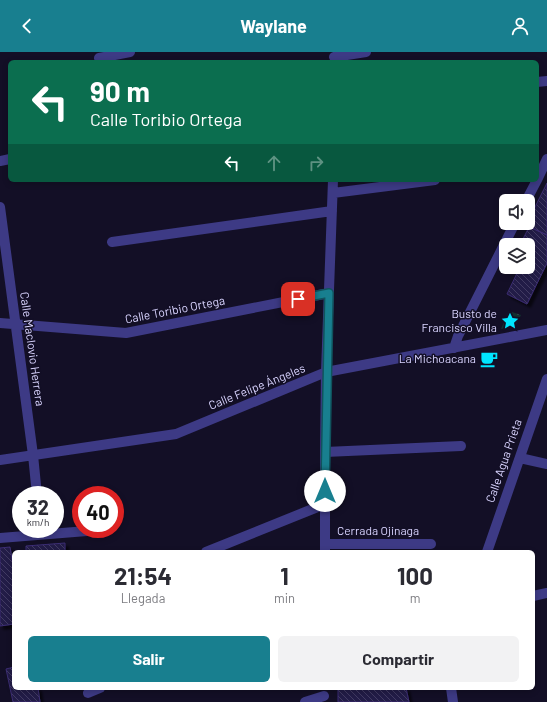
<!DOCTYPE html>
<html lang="es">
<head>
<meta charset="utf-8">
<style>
	:root { --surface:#fff; --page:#f2f2f3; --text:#2b2b33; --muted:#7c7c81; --accent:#187f8f }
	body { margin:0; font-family:Barlow,sans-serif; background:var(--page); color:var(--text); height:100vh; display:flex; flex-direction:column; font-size:15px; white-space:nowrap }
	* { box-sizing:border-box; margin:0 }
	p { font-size:13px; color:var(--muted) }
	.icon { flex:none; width:22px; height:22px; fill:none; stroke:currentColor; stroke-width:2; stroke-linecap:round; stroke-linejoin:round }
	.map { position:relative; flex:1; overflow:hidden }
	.details { position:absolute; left:12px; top:498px; width:523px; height:140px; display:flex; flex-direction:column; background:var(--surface); border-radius:6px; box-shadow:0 2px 6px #0003 }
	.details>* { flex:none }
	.guide { position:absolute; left:8px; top:8px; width:531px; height:122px; border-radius:6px; box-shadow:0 2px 6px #0003; background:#0b6e4f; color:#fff; overflow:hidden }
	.tools { position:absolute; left:499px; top:142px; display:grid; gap:8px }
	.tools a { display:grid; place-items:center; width:36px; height:36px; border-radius:6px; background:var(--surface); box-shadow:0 2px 6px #0003; font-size:20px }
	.speed { position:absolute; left:12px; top:434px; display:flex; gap:8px; font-size:20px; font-weight:700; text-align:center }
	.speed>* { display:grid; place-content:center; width:52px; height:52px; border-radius:50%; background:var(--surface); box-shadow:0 2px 6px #0003; line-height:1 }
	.speed small { font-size:10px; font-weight:400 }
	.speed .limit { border:6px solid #d22; background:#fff; color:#111 }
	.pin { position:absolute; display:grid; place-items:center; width:34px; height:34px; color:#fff; margin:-17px; border-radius:8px; box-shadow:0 2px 6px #0006 }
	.me { position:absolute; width:44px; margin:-22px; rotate:0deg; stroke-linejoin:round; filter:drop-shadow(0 0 3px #0008) }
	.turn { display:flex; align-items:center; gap:14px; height:84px; padding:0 16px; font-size:18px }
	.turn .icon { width:52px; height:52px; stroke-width:2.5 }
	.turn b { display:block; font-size:28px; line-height:34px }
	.lanes { display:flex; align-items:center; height:38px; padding:0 16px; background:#0003; justify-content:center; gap:20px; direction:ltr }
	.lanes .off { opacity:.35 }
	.eta { display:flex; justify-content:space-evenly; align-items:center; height:68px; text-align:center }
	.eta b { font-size:24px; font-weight:700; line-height:28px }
	.cta { display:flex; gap:8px; margin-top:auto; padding:8px 16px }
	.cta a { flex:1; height:46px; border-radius:6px; background:var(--accent); color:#fff; font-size:16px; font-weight:700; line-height:46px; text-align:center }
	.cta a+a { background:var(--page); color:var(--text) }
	header { display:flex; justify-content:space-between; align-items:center; height:52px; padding:0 16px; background:var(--accent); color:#fff; font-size:18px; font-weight:700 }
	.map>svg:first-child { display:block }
</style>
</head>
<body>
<header><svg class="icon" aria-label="back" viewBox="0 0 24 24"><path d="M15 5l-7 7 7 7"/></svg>Waylane<svg class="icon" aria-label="person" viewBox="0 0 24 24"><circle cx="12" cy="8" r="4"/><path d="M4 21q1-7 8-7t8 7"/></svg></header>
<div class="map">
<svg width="547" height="650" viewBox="0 0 547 650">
	<defs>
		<pattern id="grass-dots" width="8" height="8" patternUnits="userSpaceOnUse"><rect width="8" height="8" fill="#12302f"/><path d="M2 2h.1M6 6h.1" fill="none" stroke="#344d4e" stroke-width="1.8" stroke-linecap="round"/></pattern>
		<pattern id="building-back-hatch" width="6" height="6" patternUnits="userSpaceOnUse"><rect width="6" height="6" fill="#241b47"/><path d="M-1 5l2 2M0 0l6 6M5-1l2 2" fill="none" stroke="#433b63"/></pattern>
		<filter id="shadow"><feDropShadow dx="3.5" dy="3.5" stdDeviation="1" flood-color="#0009"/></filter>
	</defs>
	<rect width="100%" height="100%" fill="#130f26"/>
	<!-- grass -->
	<path fill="url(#grass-dots)" d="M509,259L521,263L515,274L501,277Z"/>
	<!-- building -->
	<path fill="url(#building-back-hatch)" stroke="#3b2d73" filter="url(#shadow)" d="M547,131V183L526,173L528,171V169Z
		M529,175L547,183V211L527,252L507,242L520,215H528V193H520Z
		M65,491V500H26V494Z
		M10,495L14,519V572L0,574V496Z
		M14,615V636H38L40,650H13L6,617Z
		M338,636H406L409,650H338Z"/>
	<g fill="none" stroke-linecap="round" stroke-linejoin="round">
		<!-- minor -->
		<path stroke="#3d3a85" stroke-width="10" d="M334,5L366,0
			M99,6L130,0
			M537,30L547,29
			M0,109L10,107
			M537,128L547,107
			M333,141L435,128
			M526,149L537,128
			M0,155L33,403L37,443
			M112,190L332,159
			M0,271L126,281L329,241
			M454,296L458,284L515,171
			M325,400L461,394
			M520,406L547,412
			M0,408L176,382L326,320L547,278
			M0,486L87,479
			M325,492H431
			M206,500L325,452
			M325,500V400L326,320L333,128
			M487,500L547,327
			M533,544L547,541
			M451,636L453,650
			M88,641L100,636
			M305,650L324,644"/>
	</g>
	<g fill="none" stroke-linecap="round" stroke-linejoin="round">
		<!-- route casing -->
		<g stroke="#10535d" stroke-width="10">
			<path id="route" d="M298,247L329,241L325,439"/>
		</g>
		<!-- route -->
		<use href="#route" stroke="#187f8f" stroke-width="7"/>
	</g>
	<!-- icons -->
	<defs>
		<g id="sight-bare" transform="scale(1.38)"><path d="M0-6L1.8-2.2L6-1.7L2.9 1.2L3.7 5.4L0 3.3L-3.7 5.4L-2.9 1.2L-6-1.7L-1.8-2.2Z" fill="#00e5ff" stroke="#130f26" stroke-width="2.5" paint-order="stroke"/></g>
		<g id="cafe-bare" transform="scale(1.38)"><path d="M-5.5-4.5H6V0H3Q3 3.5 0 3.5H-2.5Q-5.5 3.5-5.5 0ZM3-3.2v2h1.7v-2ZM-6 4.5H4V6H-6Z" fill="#00e5ff" stroke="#130f26" stroke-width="2.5" paint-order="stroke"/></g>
	</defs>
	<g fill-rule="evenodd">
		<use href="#sight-bare" x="510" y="269"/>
		<use href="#cafe-bare" x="489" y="307"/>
	</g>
	<g text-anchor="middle" stroke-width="3" stroke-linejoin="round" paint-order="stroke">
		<!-- street labels -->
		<g font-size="12" fill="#d9d4ff" stroke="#130f26">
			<text transform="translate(175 258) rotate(-11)" y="4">Calle Toribio Ortega</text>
			<text transform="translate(32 297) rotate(82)" y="4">Calle Maclovio Herrera</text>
			<text transform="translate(257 335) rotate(-22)" y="4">Calle Felipe Ángeles</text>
			<text transform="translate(504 409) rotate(-71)" y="4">Calle Agua Prieta</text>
			<text x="378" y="483">Cerrada Ojinaga</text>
		</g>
		<!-- poi labels -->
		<g font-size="12" fill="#d9d4ff" stroke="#130f26" text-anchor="end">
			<text x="497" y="266">Busto de<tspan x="497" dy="14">Francisco Villa</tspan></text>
			<text x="476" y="311">La Michoacana</text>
		</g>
	</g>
</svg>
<div class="tools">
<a><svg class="icon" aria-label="sound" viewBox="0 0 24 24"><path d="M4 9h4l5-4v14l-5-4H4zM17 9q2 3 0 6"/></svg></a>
<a><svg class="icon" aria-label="layers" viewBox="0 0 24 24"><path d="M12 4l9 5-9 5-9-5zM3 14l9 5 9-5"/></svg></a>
</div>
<div class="speed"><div>32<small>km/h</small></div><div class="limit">40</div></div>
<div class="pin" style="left:298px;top:247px;background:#d93025"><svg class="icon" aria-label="arrive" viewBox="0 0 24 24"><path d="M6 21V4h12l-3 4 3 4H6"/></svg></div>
<svg class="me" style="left:325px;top:439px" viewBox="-20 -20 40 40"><circle r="19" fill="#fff"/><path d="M0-13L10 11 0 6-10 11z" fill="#187f8f"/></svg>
<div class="guide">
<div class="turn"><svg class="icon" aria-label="left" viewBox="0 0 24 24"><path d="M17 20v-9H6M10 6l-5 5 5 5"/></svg><div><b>90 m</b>Calle Toribio Ortega</div></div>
<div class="lanes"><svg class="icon" aria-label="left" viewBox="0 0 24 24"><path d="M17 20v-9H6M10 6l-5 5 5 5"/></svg><svg class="icon off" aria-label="ahead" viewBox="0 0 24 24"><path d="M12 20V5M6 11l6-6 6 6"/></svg><svg class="icon off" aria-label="right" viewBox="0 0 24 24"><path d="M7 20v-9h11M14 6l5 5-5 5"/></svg></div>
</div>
<section class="details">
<div class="eta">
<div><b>21:54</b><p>Llegada</p></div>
<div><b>1</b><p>min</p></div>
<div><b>100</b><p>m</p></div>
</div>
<div class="cta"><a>Salir</a><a>Compartir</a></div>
</section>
</div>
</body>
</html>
